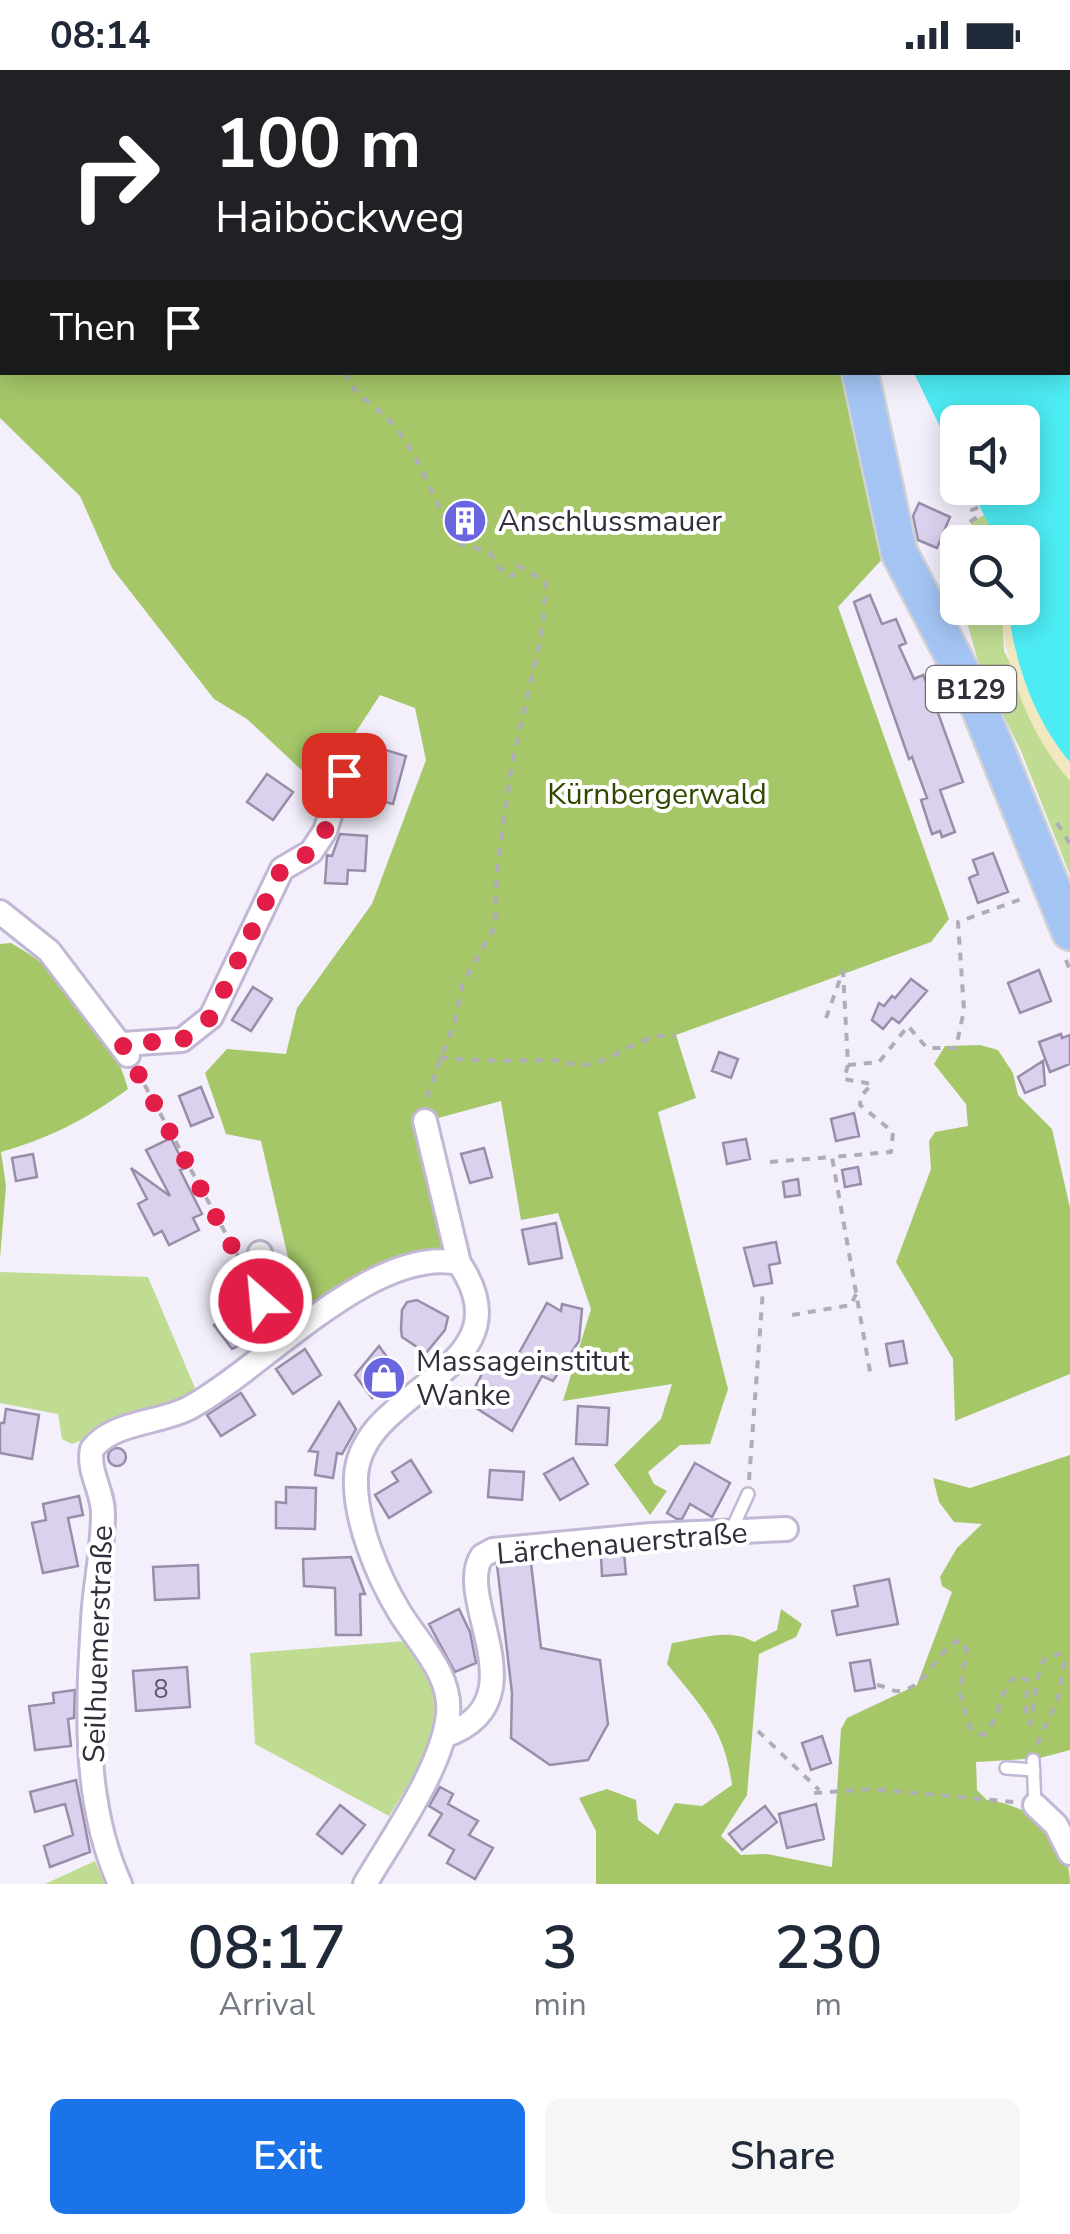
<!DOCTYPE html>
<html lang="en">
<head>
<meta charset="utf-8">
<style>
	:root { --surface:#fff; --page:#f6f6f7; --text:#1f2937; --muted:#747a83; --accent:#1a73e8 }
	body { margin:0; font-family:"Nunito Sans",sans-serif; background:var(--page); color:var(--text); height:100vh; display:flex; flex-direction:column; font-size:38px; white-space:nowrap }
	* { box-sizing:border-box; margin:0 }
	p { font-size:32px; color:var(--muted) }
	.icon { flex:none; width:55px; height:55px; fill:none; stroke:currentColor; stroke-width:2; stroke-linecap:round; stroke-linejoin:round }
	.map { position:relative; height:1814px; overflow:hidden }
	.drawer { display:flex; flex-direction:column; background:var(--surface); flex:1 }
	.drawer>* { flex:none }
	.hud { position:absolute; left:0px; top:0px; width:1070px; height:305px; box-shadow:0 5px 25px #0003; background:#202124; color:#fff; overflow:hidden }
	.tools { position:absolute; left:940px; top:335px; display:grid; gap:20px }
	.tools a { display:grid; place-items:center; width:100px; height:100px; border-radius:15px; background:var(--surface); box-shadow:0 5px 25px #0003; font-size:50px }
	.pin { position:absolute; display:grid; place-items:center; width:85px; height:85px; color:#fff; margin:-42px; border-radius:20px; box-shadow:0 5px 15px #0006 }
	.me { position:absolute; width:110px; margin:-55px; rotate:333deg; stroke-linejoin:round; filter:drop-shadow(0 0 8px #0008) }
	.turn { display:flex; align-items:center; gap:35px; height:210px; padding:0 50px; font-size:45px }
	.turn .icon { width:130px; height:130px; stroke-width:2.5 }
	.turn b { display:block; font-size:70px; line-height:85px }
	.then { display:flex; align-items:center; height:95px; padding:0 50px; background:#0003; gap:20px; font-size:38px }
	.eta { display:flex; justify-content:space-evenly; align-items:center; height:170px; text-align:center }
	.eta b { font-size:60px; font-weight:600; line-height:70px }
	.cta { display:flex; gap:20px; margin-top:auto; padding:20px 50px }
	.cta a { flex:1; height:115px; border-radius:15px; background:var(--accent); color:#fff; font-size:40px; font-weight:600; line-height:115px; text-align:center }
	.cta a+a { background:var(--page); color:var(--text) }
	.status { display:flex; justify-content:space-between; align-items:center; height:70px; padding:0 50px; background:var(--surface); direction:ltr }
	.status svg { height:28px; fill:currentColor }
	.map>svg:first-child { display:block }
</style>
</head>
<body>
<div class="status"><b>08:14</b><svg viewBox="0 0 49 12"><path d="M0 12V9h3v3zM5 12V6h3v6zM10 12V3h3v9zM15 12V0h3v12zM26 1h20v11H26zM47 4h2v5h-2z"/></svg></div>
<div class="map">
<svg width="1070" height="1814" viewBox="0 0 1070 1814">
	<rect width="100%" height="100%" fill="#f3effb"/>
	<!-- green -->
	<path fill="#c0dc93" d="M986,444L995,472H976L971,452Z
		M963,538H1002L1004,581L1070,711V805L1021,681L979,595Z
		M0,1202L148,1207L198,1325L72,1374L62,1369L58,1344L0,1333Z
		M405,1571L439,1628L433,1675L389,1746L255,1674L250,1583Z
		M95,1791L105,1814H45Z"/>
	<!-- forest -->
	<path fill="#a5c768" d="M0,0L688,2H2V302L846,303L885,486L838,537L949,849L931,872L676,965L696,1028L658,1042L728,1319L710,1374L680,1375L648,1402L654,1414L667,1421L650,1445L614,1395L661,1349L672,1314L563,1331L591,1239L558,1143L521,1150L501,1031L416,1054L448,1178L395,1193L301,1243L261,1071L226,1064L205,1003L227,979L286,984L297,938L372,834L426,690L415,638L380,625L348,674L309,707L247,649L214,629L112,498L80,426L0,348Z
		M11,873C71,907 109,954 128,1019C87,1049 50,1068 1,1082L6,1116L0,1188V874Z
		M980,975L998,980L1013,1003L1018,1025L1052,1059L1070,1138V1304L955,1351L953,1289L896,1192L931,1099L929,1071L935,1062L968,1056L966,1034L934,994L945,976Z
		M1070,1385V1680L1040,1688L976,1692L977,1720L987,1730C1031,1735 1070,1767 1070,1814H596V1761L579,1728L607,1719L636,1730L638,1750L658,1765L675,1733L702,1736L732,1715C725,1659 701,1636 667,1594L672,1573C699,1569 730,1557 754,1572L777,1560L781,1539L802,1554L796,1567L759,1584L747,1725L721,1766L741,1785L767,1784L832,1797L841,1659L847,1648L917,1615L952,1522L942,1516L940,1507L957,1478L982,1454L954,1452L939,1432L933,1408L970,1418Z"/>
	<!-- sand -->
	<path fill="#f1e8c2" d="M1002,538H1008L1023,608L1070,692V711C1029,664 1004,599 1002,538Z"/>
	<!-- water -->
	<path fill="#4decf4" d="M752,0H1070V692C1033,648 1015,593 1008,538H1022V472H998L970,418H1022V352H958L957,392L914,303L1068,302V2Z"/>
	<!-- building -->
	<path fill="#dbd0ee" stroke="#988eaa" stroke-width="2.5" d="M919,433L950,447L937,478L918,470L913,446Z
		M870,525L882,554L896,549L906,573L899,576L914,609L923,605L929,618L963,712L940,720L955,762L942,767L940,761L932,764L921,730L927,728L912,687L909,689L854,532Z
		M372,676L406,686L393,734L359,725Z
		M267,704L293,722L273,750L247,732Z
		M340,764L367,766L365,801L348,800L347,814L325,813L327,785L332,786Z
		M993,783L1008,822L978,833L969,808L978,804L973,790Z
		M1039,900L1051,931L1020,943L1008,913Z
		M911,909L927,921L899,953L892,948L883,959L872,950L879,933L884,936L892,926L895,928Z
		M253,917L272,929L251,961L232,950Z
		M1061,964L1062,968L1070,965V994L1050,1002L1039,972Z
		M719,982L738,989L731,1008L712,1001Z
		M1043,991L1045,1015L1025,1023L1018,1007Z
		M201,1017L213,1047L191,1056L179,1026Z
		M854,1043L859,1066L836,1071L831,1049Z
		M171,1068L186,1098L180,1100L202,1144L193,1148L199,1160L169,1175L162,1161L154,1165L138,1134L147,1129L131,1098L170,1126L146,1080Z
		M746,1069L750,1089L727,1094L723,1073Z
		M484,1078L492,1107L470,1113L461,1084Z
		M33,1084L37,1107L16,1111L12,1088Z
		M858,1097L861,1114L845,1117L842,1100Z
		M798,1109L800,1125L785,1127L783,1112Z
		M556,1153L562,1188L529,1194L522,1160Z
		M776,1172L780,1193L769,1195L772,1213L754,1216L744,1178Z
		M242,1226L261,1264L232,1279L214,1255L219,1252L213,1241Z
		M417,1230L448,1247L445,1260L426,1283L402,1267L401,1259L402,1240L407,1232Z
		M547,1233L561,1241L562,1234L582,1239L579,1271L553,1311L542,1306L512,1361L467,1332L491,1287L510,1299Z
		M903,1271L907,1293L890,1296L886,1274Z
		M379,1276L401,1307L372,1328L355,1305Z
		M305,1279L321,1305L293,1324L276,1299Z
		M241,1323L255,1345L221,1366L207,1345Z
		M339,1332L356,1359L342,1384L337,1383L333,1408L315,1405L318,1382L309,1381Z
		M578,1336L609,1338L607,1375L576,1374Z
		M6,1339L39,1345L32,1389L0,1383V1353H4Z
		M108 1387a9 9 0 1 1 18 0a9 9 0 1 1-18 0Z
		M573,1388L588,1414L560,1430L544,1404Z
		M411,1390L431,1422L389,1448L375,1425L398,1411L392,1402Z
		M695,1393L730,1413L712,1447L690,1434L682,1449H677L667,1443Z
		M490,1400L524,1402L522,1430L488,1427Z
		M286,1417L316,1418L315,1459L276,1458V1432L286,1433Z
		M79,1426L83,1445L68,1448L78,1496L43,1503L32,1453L46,1450L43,1434Z
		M624,1483L626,1504L602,1506L601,1485Z
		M351,1487L365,1524H360L361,1565H336L335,1518L304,1516L303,1489Z
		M531,1493L541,1578L600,1590L608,1654L588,1690L550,1695L511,1668L512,1623L497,1495Z
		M198,1495L199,1528L155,1530L153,1497Z
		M889,1509L898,1554L837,1565L832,1541L858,1536L854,1516Z
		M459,1539L470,1562L476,1593L455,1602L429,1554Z
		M870,1590L875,1618L855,1621L850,1593Z
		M187,1597L190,1637L136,1641L133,1601Z
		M75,1620L74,1648L68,1649L71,1676L35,1680L29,1636L54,1633L53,1623Z
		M822,1666L831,1693L811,1700L802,1673Z
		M76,1710L90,1782L50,1797L44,1776L73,1765L69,1749L65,1734L35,1742L30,1722Z
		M440,1717L453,1724L448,1734L478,1751L469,1765L493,1778L475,1809L447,1793L454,1780L429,1765L442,1744L429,1736Z
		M816,1734L824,1769L787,1778L779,1744Z
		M340,1735L365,1755L342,1784L317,1764Z
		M765,1736L777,1752L742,1780L729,1764Z"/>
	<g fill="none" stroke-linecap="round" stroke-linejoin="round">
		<!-- lane casing -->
		<g stroke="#c2b7d5" stroke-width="16">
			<path id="lane" d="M732,1459L748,1424
				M1033,1690L1035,1735
				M1006,1698L1034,1700"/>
		</g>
		<!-- street casing -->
		<g stroke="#c2b7d5" stroke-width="28">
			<path id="street" d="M0,842L49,881L128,985
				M123,974L182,970L211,947L282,799L311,782L325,761L343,705
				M260,1183L257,1220L285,1267
				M444,1666C543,1632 453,1529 482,1486L493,1480L651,1465L786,1459
				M1035,1735L1056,1755L1070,1783
				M120,1814C81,1729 88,1628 94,1536C97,1506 103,1475 103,1445C104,1422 87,1402 92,1379C114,1351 158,1354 189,1338C262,1299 372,1175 459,1193L425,1051
				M365,1814C392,1768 443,1697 448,1644C452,1605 419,1574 400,1543C378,1507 354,1450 356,1407C360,1316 532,1302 459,1193"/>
		</g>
		<!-- primary casing -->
		<g stroke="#d2d1d4" stroke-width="40">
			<path id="primary" d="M700,0L701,2
				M860,302L899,482L977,632L1070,862"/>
		</g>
		<!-- path -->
		<path stroke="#b0acb8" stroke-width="4" stroke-dasharray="8 8" stroke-linecap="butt" d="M0,156L2,154
			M345,302C351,323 373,334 387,348C420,382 434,433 457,473L489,482L504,504L513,506L517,495L546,512L542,562L512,694L497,799L495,856L462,915L456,947L425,1032
			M970,452L977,447L972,440L981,436
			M1057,753L1070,774
			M1066,890L1070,900
			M826,948L843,901L848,995L879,992L908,956L927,978H956L964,940L958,852L1027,827
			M439,987C477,992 511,991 549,990C559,989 569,995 580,995C617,994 636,962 675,966
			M848,995L844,1009L872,1014L861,1026L860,1035L893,1062L891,1082L832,1087L871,1307
			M137,1001L238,1186
			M770,1092L832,1087
			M792,1245L851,1235L856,1224
			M749,1410L763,1220
			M877,1615C885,1616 892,1622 900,1621C930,1616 937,1577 961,1570L967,1580L959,1622L972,1661L984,1665C1001,1648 998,1618 1018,1605L1028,1611L1025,1642L1030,1654L1040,1597L1046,1587L1059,1584L1065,1590L1058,1628L1037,1675
			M758,1661L819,1720
			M814,1723L872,1719L1014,1732"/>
		<!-- lane -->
		<use href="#lane" stroke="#fff" stroke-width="11"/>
		<!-- street -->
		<use href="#street" stroke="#fff" stroke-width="22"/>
		<!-- primary -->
		<use href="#primary" stroke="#a4c5f4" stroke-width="35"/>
	</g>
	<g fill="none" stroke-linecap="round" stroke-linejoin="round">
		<!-- route -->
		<path stroke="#e11d48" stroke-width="18" stroke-dasharray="0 32.4" d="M261,1231L257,1212L247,1204L122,974L182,970L211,947L282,798L311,782L325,761L344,705"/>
	</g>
	<!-- icons -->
	<defs>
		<g id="building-disc" transform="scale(2.25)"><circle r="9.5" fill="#6966e0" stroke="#fff"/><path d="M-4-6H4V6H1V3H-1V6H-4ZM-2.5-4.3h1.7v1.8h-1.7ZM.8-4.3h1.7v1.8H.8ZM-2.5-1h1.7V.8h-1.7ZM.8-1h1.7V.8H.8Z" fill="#fff"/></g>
		<g id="shop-disc" transform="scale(2.25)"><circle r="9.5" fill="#6966e0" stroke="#fff"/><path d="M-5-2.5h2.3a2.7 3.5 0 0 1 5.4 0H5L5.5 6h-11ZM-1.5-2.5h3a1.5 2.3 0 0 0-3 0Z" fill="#fff"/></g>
	</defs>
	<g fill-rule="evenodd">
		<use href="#building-disc" x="465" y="451"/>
		<use href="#shop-disc" x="384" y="1308"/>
	</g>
	<g text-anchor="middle" stroke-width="8" stroke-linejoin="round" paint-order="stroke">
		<!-- number labels -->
		<g font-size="25" fill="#5c5667">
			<text x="161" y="1628">8</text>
		</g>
		<!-- shield labels -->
		<rect fill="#fff" stroke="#706d75" stroke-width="2.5" x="926" y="596" width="90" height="46" rx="8"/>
		<g font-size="28" font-weight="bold" fill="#322e3a">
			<text x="971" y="629">B129</text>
		</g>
		<!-- poi labels -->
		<g font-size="30" fill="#322e3a" stroke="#fff" text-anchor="start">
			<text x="498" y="461">Anschlussmauer</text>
			<text x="416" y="1301">Massageinstitut<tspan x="416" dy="34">Wanke</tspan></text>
		</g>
		<!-- park labels -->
		<g font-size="30" fill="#334700" stroke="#fff">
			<text x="657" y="734">Kürnbergerwald</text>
		</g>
		<!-- street labels -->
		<g font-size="30" fill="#322e3a" stroke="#fff">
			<text transform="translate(622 1473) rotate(-5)" y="10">Lärchenauerstraße</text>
			<text transform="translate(98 1574) rotate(-88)" y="10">Seilhuemerstraße</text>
		</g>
	</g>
</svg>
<div class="tools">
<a><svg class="icon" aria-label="sound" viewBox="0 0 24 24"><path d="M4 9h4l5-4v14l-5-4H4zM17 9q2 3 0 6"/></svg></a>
<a><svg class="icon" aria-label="search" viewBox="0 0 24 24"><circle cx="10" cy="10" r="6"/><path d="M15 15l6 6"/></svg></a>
</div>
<div class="pin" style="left:344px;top:705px;background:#d93025"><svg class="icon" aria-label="arrive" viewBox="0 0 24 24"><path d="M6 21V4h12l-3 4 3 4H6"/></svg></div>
<svg class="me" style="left:261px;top:1231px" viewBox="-20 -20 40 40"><circle r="17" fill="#e11d48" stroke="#fff" stroke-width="3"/><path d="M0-11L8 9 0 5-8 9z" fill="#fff"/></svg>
<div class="hud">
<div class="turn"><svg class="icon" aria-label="right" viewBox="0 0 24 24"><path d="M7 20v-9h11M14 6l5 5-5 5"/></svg><div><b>100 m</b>Haiböckweg</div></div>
<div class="then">Then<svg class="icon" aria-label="arrive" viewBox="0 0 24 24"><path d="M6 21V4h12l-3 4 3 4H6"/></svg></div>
</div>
</div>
<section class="drawer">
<div class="eta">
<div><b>08:17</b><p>Arrival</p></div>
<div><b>3</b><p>min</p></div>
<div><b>230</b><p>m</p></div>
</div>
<div class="cta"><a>Exit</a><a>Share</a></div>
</section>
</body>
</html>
